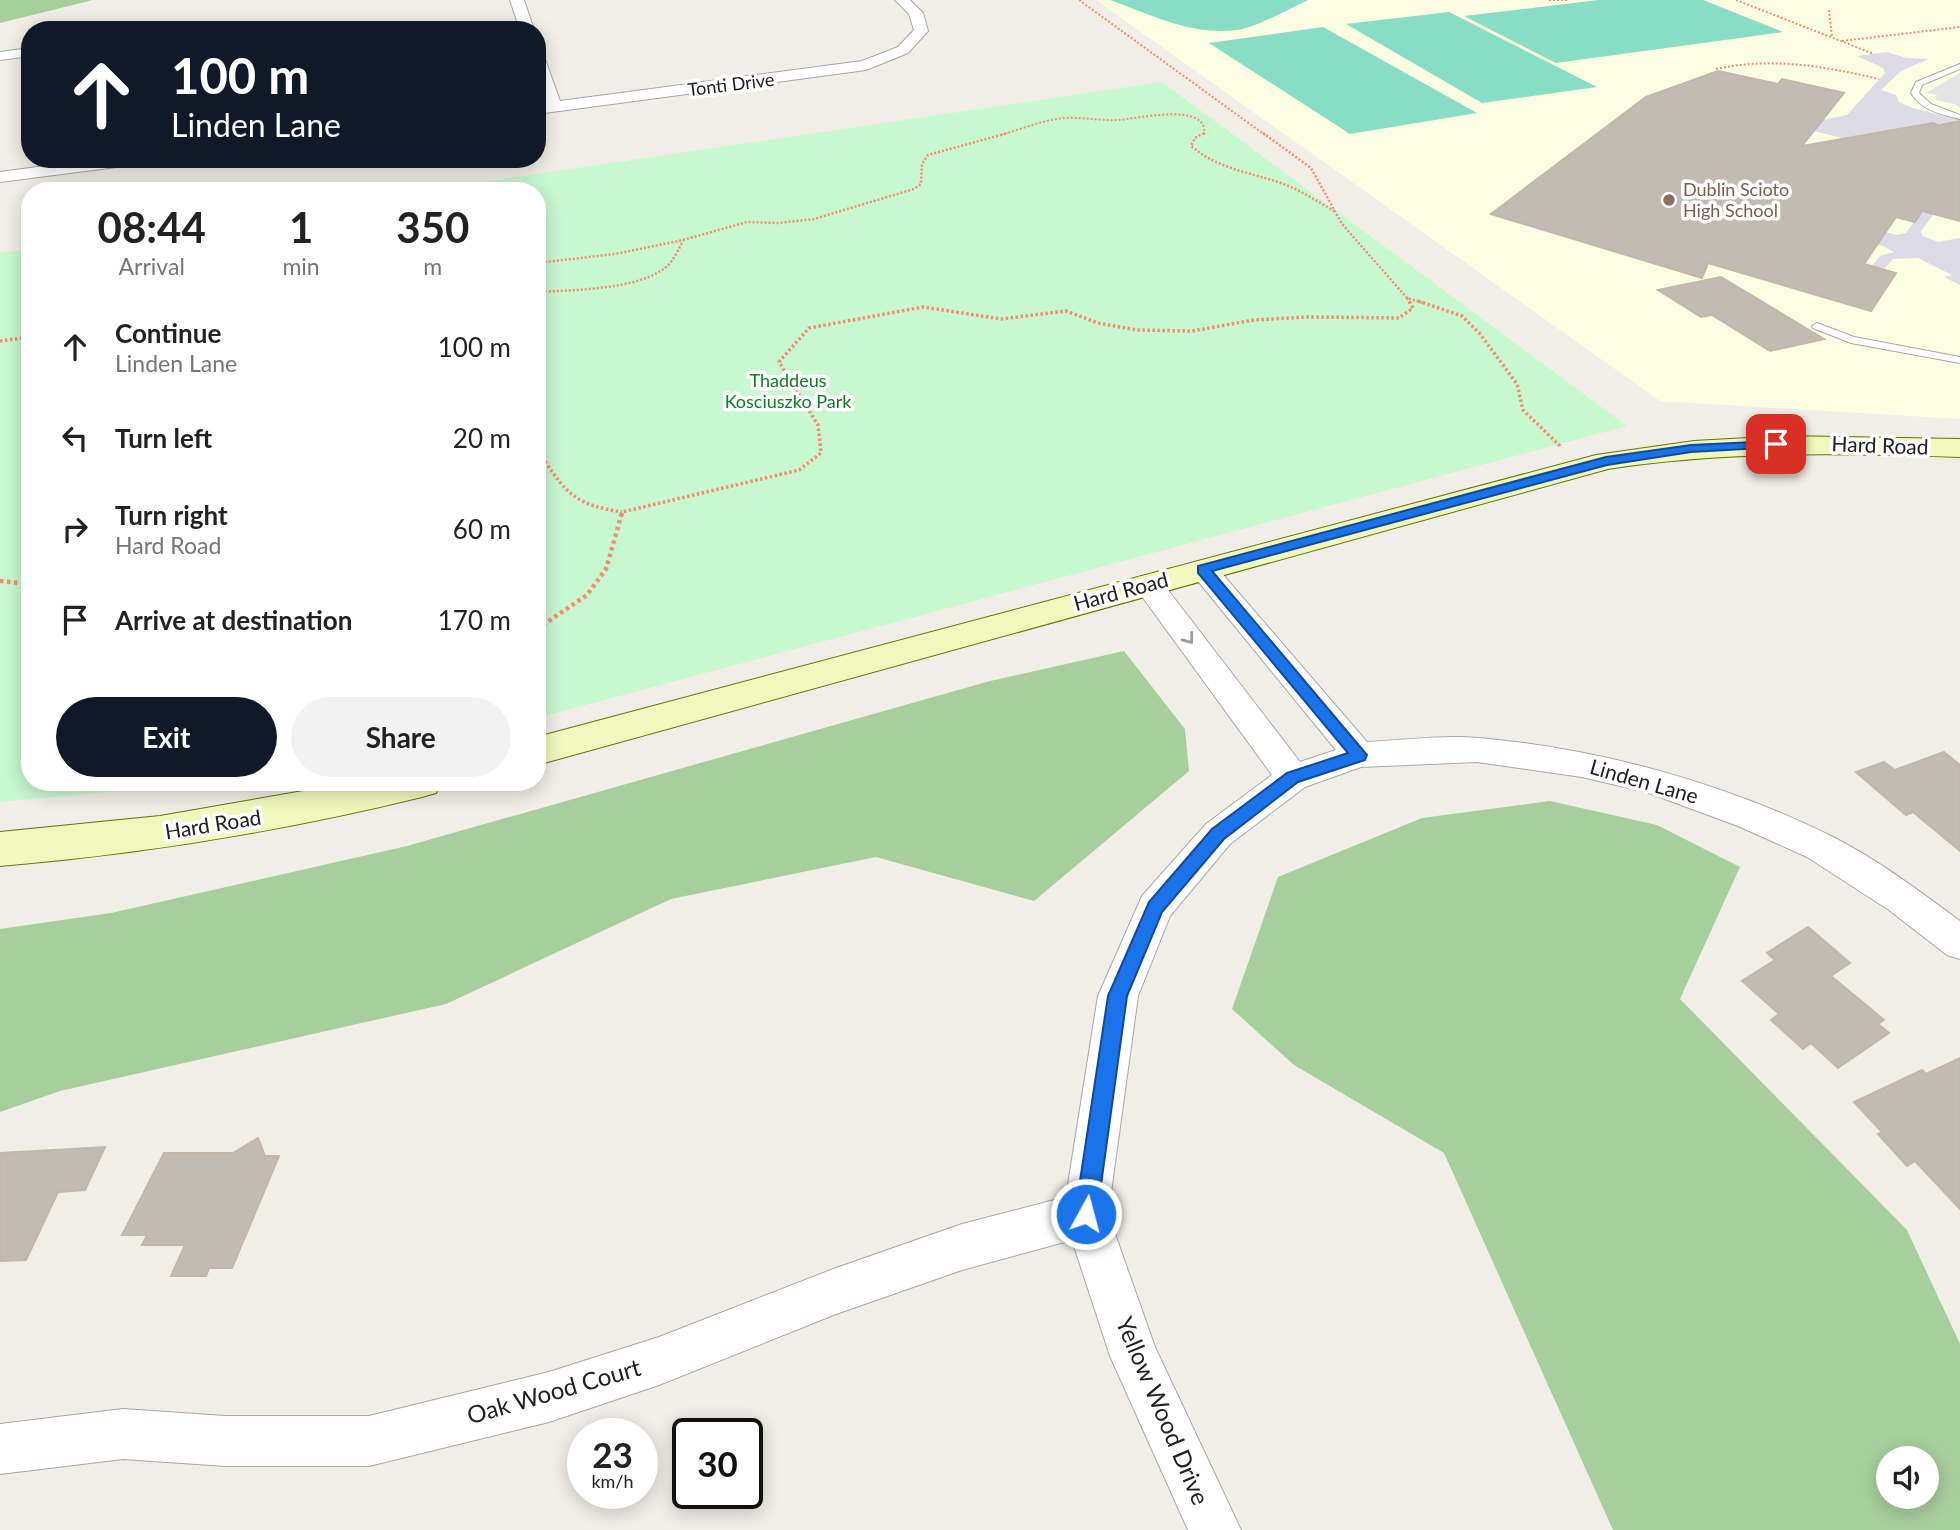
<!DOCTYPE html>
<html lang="en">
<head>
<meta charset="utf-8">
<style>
	:root { --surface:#fff; --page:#f2f2f2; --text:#222; --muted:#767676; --accent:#111827 }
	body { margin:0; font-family:Lato,sans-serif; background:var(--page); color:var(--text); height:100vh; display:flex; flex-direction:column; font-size:26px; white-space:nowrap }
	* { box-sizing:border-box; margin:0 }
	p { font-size:23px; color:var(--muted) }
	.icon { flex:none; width:38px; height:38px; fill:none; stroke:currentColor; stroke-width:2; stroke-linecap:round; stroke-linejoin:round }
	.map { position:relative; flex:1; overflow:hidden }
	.panel { position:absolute; left:21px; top:182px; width:525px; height:609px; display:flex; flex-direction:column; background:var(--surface); border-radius:28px; box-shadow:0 4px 18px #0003 }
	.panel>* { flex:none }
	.guide { position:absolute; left:21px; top:21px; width:525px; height:147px; border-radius:28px; box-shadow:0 4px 18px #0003; background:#111827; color:#fff; overflow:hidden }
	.controls { position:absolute; left:1876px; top:1446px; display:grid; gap:14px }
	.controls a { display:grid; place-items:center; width:63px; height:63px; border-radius:50%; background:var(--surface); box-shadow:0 4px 18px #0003; font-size:35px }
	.speed { position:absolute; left:567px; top:1418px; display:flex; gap:14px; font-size:35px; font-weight:700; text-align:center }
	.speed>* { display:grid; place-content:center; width:91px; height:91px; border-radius:50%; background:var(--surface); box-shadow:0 4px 18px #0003; line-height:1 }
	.speed small { font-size:18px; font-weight:400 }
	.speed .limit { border:4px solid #111; border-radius:10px; background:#fff; color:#111 }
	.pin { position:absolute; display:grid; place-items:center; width:60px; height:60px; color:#fff; margin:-30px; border-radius:14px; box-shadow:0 4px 10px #0006 }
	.me { position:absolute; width:77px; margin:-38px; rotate:7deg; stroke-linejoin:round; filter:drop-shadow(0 0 5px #0008) }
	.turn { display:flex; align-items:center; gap:24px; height:147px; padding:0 35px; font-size:32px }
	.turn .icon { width:91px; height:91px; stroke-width:2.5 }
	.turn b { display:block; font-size:49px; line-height:60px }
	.eta { display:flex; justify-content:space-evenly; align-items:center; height:119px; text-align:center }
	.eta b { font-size:42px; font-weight:700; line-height:49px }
	.cta { display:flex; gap:14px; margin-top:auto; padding:14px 35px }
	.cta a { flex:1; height:80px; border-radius:42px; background:var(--accent); color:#fff; font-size:28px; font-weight:700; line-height:80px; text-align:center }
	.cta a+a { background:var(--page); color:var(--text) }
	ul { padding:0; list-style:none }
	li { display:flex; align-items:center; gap:21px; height:91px; padding:0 35px }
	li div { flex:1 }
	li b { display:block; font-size:26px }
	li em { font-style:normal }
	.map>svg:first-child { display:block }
</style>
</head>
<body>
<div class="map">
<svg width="1960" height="1530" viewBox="0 0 1960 1530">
	<rect width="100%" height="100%" fill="#f1eee7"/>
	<!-- education -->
	<path fill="#fcfee3" d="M1096,0H1960V419L1660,401Z"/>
	<!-- forest -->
	<path fill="#a7ce9d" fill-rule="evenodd" d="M0,0H93L0,23Z
		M1124,651L1185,729L1189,771L1034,901L876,857L671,899L446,1004L60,1091L0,1112V929L111,913L407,846L990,681Z
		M1550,801L1657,825L1740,867L1680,999L1907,1230L1960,1344V1530H1613L1444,1153L1294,1065L1232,1009L1278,877L1422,818ZM1888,1458H1927V1496H1888Z"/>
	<!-- park -->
	<path fill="#c7f8cf" d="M1162,82L1627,426L537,718V191H422Z
		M30,249V782H213L0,802V253Z"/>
	<!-- pitch -->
	<path fill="#88ddc4" d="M1110,0H1308C1289,9 1258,27 1237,30C1193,36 1151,15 1110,0Z
		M1599,0H1703L1783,32L1556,63L1464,16Z
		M1449,12L1597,87L1482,103L1346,24Z
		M1323,27L1477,113L1350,134L1209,43Z"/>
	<!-- parking -->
	<path fill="#e4e4e4" d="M1960,73V108L1955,104L1935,100L1937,95L1926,93Z"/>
	<!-- plaza -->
	<path fill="#dcdbe6" d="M1887,52L1906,58L1929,59L1901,71L1881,90L1896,95L1899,102L1913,108L1960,120L1873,133L1854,141L1814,131L1803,140L1822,120L1847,115L1885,73L1883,68L1857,56Z
		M1922,211L1934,214L1921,231L1923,236L1938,242L1960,238V285L1944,277L1952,275L1918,258L1893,259L1884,269L1872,266L1880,256L1894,252L1883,246L1811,229L1827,217L1897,235L1906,233Z"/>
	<!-- building -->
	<path fill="#c1bbb4" stroke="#c2b7aa" stroke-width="2" d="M1718,71L1778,84L1782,79L1844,93L1802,146L1933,123L1938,125L1960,121V221L1922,211L1915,222L1896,217L1864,264L1896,273L1871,311L1708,263L1702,278L1491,214L1646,97Z
		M1721,277L1824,339L1770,351L1712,315L1701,317L1658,290Z
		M1944,752L1960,765V851L1913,812L1906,815L1856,772L1884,762L1895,770Z
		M1808,927L1850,963L1831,976L1884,1020L1878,1024L1889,1033L1838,1068L1811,1043L1803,1049L1771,1020L1779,1014L1742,981L1775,960L1767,953Z
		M1960,1058V1209L1915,1161L1907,1166L1878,1134L1882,1132L1854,1102L1922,1070L1926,1074Z
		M258,1138L265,1156H279L232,1268H209L206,1276H171L185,1245H142L147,1235H122L164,1153H233Z
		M105,1147L85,1190L58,1192L26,1260L0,1261V1153Z"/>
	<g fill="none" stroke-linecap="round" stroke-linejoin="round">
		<!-- service casing -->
		<g stroke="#a7a7a7" stroke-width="2">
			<path id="service" d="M1960,64V69L1922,85L1919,93L1931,104L1960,115V119C1941,114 1922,111 1911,93L1916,82Z
				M1817,323L1854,337L1960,357V363L1851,343L1813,328L1812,326Z"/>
		</g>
		<!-- minor casing -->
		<g stroke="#a7a7a7" stroke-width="2">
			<path id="minor" d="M510,0H524L534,30H520Z
				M895,0H910L923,13L928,31L908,53L866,70L537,114V104L545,103L537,82V55L545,59L560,101L862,61L898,47L914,30L909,14Z
				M30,48V56L0,60V52Z
				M97,159H149L140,164L0,182V172Z
				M1203,560L1213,563L1367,742C1404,740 1442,735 1479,738C1600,749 1722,782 1831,836C1877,859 1919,891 1960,921V959L1947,955L1889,910L1807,857L1738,826L1646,792L1582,777L1477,762L1361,767L1305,787L1230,844L1170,916L1138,996L1108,1214L1155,1347L1241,1530H1188L1110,1356L1072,1240L962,1270L836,1314L659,1385L549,1422L369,1466H225L123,1459L0,1474V1424L123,1409L225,1416H369L549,1372L659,1337L836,1268L962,1224L1066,1197L1098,996L1142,896L1206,824L1272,775L1138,591L1134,584L1138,577L1148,575L1158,577L1300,762L1336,750L1193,575L1189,569L1193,563Z"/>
		</g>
		<!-- secondary casing -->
		<g stroke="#607609" stroke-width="2">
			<path id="secondary" d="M1783,436L1960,439V457C1842,453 1725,451 1608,469L537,765V737L1596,455L1694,441Z
				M355,782H441L436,793L422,797C283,831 143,854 0,866V832L160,816Z"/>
		</g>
		<!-- path-far3 -->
		<path stroke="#f68c73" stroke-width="2" stroke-dasharray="2 2" stroke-linecap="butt" d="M1079,0L1265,135
			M1549,0H1567
			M1736,0L1874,54
			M1829,10L1832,37
			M1842,41L1960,27
			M1716,69C1772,57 1824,66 1879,79
			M1001,135C1021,129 1044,120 1064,118C1082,117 1101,121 1119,120C1135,119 1210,101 1204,135"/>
		<!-- path-far2 -->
		<path stroke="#f68c73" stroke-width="2.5" stroke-dasharray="2 2" stroke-linecap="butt" d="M1204,133L1195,138L1191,146C1218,169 1249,172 1281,183C1300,190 1317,201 1334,211
			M1263,133L1311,168L1342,224L1407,298L1423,303
			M537,263L615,254L683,240L747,222L778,223L814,219L914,189L921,184L922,164L928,155L1008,133
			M537,292C572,290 636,290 665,268C673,262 678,250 683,241
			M1407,298L1410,303"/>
		<!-- path-far1 -->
		<path stroke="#f68c73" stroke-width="3.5" stroke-dasharray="2.5 2.5" stroke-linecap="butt" d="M1418,301L1462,316L1480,334L1517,384L1523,410L1560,446
			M0,341L30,337
			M537,457L543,458C567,495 577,505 622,512
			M621,515L622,512L799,470L821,453L818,425L779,362L809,328L923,307L1001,319L1066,311L1098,323L1137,330L1192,331L1254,320L1307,317L1399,318L1413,308L1409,301"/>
		<!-- path -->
		<path stroke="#f68c73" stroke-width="4.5" stroke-dasharray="3.5 3.5" stroke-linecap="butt" d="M0,581L30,584
			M537,629L587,595L606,569L622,513"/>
		<!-- service -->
		<use href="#service" fill="#fff" fill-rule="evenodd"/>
		<!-- minor -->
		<use href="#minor" fill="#fff" fill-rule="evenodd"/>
		<!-- secondary -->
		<use href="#secondary" fill="#f0f8be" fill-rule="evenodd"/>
	</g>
	<!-- one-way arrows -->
	<defs><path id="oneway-chevron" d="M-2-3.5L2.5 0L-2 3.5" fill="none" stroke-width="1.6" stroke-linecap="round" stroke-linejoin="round" transform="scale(1.75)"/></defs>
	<use stroke="#9b9b9b" href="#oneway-chevron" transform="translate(1189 639) rotate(53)"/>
	<!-- route -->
	<path fill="#1a73e8" stroke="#114b97" stroke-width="2" d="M1776,441L1782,444L1780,447L1691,452L1607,465L1212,571L1367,755L1365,760L1298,782L1224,839L1162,912L1127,996L1097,1214L1093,1221L1086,1225L1078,1221L1075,1214L1108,996L1149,902L1212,829L1287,773L1348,753L1198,573V566L1606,457L1691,445Z"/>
	<!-- markers -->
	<circle fill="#8d6e63" stroke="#fff" stroke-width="2.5" cx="1669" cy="200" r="7"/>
	<g text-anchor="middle" stroke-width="7" stroke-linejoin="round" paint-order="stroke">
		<!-- far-street labels -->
		<g font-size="18" fill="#202020" stroke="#fff">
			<text transform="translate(731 85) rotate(-7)" y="6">Tonti Drive</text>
		</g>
		<!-- far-education labels -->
		<g font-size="18" fill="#785e54" stroke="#fff" text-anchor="start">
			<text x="1683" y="196">Dublin Scioto<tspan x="1683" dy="21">High School</tspan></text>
		</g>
		<!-- far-park labels -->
		<g font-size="18" fill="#0f7d22" stroke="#fff">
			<text x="788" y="387">Thaddeus<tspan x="788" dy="21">Kosciuszko Park</tspan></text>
		</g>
		<!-- street labels -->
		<g font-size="21" fill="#202020" stroke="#fff">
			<text transform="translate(1880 446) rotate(2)" y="7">Hard Road</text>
			<text transform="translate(1121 592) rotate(-15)" y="7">Hard Road</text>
			<text transform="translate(1644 782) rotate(16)" y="7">Linden Lane</text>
			<text transform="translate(213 825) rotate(-9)" y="7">Hard Road</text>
		</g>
		<!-- near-street labels -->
		<g font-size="24" fill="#202020" stroke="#fff">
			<text transform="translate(554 1392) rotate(-16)" y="8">Oak Wood Court</text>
			<text transform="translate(1162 1411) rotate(67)" y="8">Yellow Wood Drive</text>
		</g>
	</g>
</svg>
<div class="controls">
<a><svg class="icon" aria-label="sound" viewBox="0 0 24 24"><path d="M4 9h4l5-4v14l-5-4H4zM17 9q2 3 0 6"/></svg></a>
</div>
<div class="speed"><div>23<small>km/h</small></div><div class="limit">30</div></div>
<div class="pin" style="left:1776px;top:444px;background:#d93025"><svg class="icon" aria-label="arrive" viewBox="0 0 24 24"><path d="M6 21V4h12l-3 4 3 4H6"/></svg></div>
<svg class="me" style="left:1086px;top:1214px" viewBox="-20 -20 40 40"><circle r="17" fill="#1a73e8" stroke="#fff" stroke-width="3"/><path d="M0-11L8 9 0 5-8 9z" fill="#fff"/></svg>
<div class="guide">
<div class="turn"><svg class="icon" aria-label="ahead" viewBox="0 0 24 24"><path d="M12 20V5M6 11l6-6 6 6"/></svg><div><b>100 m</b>Linden Lane</div></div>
</div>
<section class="panel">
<div class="eta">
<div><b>08:44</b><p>Arrival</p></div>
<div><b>1</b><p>min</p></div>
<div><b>350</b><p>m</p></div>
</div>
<ul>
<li><svg class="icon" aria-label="ahead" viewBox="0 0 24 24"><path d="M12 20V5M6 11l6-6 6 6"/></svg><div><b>Continue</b><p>Linden Lane</p></div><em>100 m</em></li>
<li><svg class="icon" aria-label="left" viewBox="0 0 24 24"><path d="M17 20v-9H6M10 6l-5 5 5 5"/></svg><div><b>Turn left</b></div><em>20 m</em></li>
<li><svg class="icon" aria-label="right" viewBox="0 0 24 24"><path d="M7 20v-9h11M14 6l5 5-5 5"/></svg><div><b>Turn right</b><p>Hard Road</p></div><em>60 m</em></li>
<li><svg class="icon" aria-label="arrive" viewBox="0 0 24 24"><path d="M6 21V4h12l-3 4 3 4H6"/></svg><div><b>Arrive at destination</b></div><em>170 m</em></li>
</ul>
<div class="cta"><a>Exit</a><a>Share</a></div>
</section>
</div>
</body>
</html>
